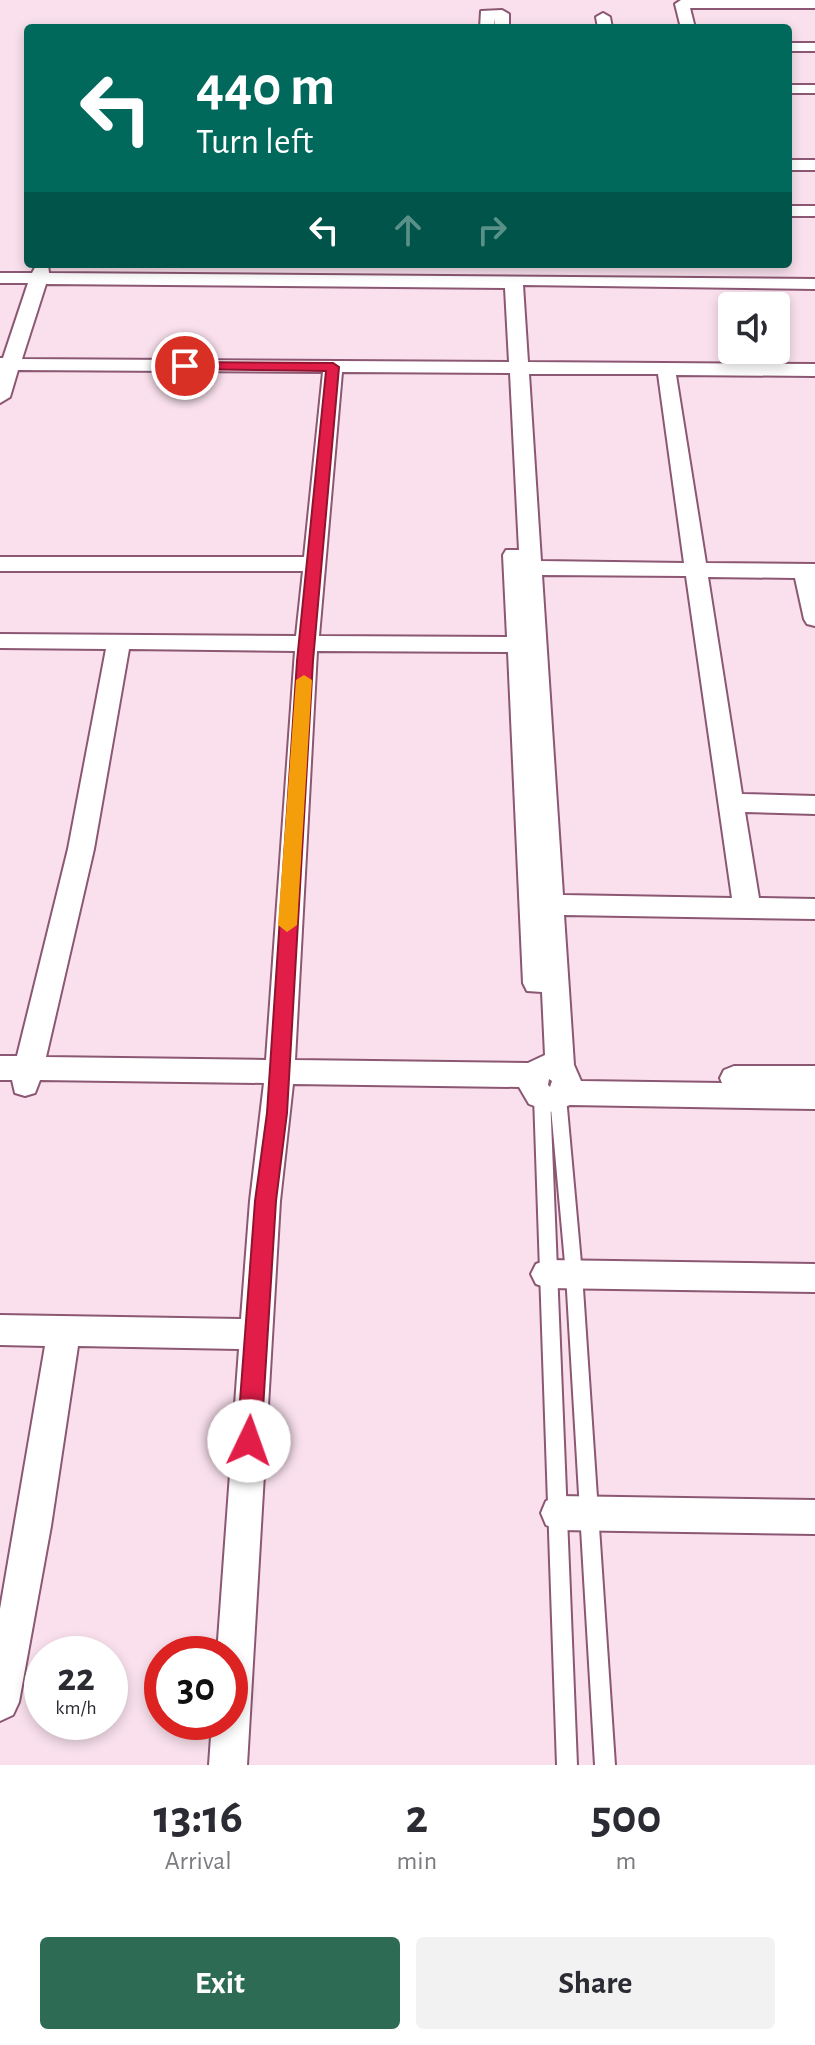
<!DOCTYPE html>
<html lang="en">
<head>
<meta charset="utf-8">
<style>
	:root { --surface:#fff; --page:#f2f2f3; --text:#2b2b33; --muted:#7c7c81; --accent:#2e6b55 }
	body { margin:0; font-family:"Alegreya Sans",sans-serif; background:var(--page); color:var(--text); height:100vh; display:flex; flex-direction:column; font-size:30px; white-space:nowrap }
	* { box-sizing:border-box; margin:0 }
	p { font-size:26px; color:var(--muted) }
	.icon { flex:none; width:44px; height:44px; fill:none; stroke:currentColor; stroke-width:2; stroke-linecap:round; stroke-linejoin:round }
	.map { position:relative; height:1765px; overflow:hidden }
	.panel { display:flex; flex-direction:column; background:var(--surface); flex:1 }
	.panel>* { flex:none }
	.top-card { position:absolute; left:24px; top:24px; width:768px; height:244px; border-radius:8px; box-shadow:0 4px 12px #0003; background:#00695c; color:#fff; overflow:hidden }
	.fabs { position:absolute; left:718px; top:292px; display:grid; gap:16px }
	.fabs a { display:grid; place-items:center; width:72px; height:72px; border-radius:8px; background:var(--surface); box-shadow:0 4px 12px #0003; font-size:40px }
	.speed { position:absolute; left:24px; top:1636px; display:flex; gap:16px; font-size:40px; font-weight:700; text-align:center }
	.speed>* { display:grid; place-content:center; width:104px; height:104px; border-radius:50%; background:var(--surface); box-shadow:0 4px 12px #0003; line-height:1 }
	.speed small { font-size:20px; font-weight:400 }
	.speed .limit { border:12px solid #d22; background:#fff; color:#111 }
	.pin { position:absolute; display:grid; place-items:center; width:68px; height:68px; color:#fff; margin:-34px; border:4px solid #fff; border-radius:50%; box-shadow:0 2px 8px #0007 }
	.me { position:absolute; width:88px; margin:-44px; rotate:3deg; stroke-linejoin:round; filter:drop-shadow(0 0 6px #0008) }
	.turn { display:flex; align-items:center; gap:28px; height:168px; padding:0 40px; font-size:36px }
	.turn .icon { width:104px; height:104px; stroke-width:2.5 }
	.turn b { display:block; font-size:56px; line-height:68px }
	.lanes { display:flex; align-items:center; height:76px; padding:0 40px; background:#0003; justify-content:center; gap:40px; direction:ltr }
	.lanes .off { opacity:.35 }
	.eta { display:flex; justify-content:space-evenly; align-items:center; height:136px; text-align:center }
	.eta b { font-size:48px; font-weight:700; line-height:56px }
	.primary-button { display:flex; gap:16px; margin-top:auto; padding:16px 40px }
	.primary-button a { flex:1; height:92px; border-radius:8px; background:var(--accent); color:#fff; font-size:32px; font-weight:700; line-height:92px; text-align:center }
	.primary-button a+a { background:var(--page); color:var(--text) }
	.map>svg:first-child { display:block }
</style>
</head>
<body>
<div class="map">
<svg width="815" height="1765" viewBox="0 0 815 1765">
	<rect width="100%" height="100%" fill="#f9e0ec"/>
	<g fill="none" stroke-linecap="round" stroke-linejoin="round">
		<!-- service casing -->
		<g stroke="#8b5772" stroke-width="4">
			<path id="service" d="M542,1089L548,1091L550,1096L577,1765H557L534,1096L536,1091Z
				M558,1090L564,1092L566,1097L582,1274L615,1765H595L566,1274L550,1097L552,1092Z"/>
		</g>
		<!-- minor casing -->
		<g stroke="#8b5772" stroke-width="4">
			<path id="minor" d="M681,0H815V8H690L695,28H681L675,4Z
				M502,10L509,14V28H495V18L494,28H480L481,11Z
				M603,13L610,17L612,28H598L596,17Z
				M788,43H815V51H788Z
				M788,85H815V93H788Z
				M788,160H815V170H788Z
				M788,206H815V216H788Z
				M37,264H48L49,273L815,279V289L523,285L528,362L815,364V376L676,375L706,563L815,564V626L807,624L804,619L795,578L708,577L742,794L815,796V814L745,812L759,898L815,899V919L564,915L574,1065L581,1081L722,1083L720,1078L724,1070L734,1066H815V1109L570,1105L550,1112L529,1104L519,1087L293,1084L280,1201L247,1765H209L212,1722H230V1654H217L239,1349L78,1346L51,1526L19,1702L13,1715L0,1721V1609L45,1346L0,1345V1315L241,1319L250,1201L264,1083L40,1080L35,1093L25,1096L15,1093L12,1080H0V1056H17L68,849L106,649L0,648V634L296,636L303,571H0V557H304L323,372L18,370L10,397L0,403V358H3L28,283H0V273H32ZM46,284L505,288L509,362L22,359ZM342,372L510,373L519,550H506L503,555L507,637L319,636ZM529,374H658L684,563L541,561ZM542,575L686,576L732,898L563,895ZM129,649L295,651L266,1060L46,1057L94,849ZM317,651L508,652L523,983L527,991L542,992L545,1055L528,1063L295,1060ZM549,1079L552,1081L550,1087L548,1085Z
				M547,1260L815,1264V1292L547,1288L536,1284L531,1274L536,1264Z
				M558,1496L815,1500V1534L558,1530L546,1525L541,1513L546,1501Z"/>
		</g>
		<!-- service -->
		<use href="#service" fill="#fff" fill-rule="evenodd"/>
		<!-- minor -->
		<use href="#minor" fill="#fff" fill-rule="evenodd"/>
	</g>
	<!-- route -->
	<path fill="#e11d48" stroke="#92132f" stroke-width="2" d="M185,362L333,363L339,367L313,661L287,1113L276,1201L261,1441L257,1450L249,1453L240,1450L237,1441L255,1201L267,1113L297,661L326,371L181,369V363Z"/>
	<!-- slow -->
	<path fill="#f59e0b" d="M304,675L312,680L297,925L287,932L278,925L296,680Z"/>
</svg>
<div class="fabs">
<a><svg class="icon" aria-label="sound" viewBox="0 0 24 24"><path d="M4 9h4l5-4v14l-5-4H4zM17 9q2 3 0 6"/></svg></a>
</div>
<div class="speed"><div>22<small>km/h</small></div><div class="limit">30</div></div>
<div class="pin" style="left:185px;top:366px;background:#d93025"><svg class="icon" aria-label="arrive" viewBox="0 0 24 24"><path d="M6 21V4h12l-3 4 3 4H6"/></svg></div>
<svg class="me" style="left:249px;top:1441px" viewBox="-20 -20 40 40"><circle r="19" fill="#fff"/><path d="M0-13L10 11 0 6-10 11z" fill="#e11d48"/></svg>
<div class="top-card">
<div class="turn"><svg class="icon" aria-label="left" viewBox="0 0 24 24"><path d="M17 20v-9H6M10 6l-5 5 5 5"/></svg><div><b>440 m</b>Turn left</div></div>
<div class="lanes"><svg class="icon" aria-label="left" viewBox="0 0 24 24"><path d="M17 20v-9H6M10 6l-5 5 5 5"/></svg><svg class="icon off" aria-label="ahead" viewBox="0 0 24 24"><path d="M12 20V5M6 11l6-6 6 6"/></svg><svg class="icon off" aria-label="right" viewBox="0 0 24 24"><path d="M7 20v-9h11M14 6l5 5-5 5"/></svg></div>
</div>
</div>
<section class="panel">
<div class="eta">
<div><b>13:16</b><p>Arrival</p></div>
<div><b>2</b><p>min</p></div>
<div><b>500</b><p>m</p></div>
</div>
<div class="primary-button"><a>Exit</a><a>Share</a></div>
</section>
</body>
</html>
